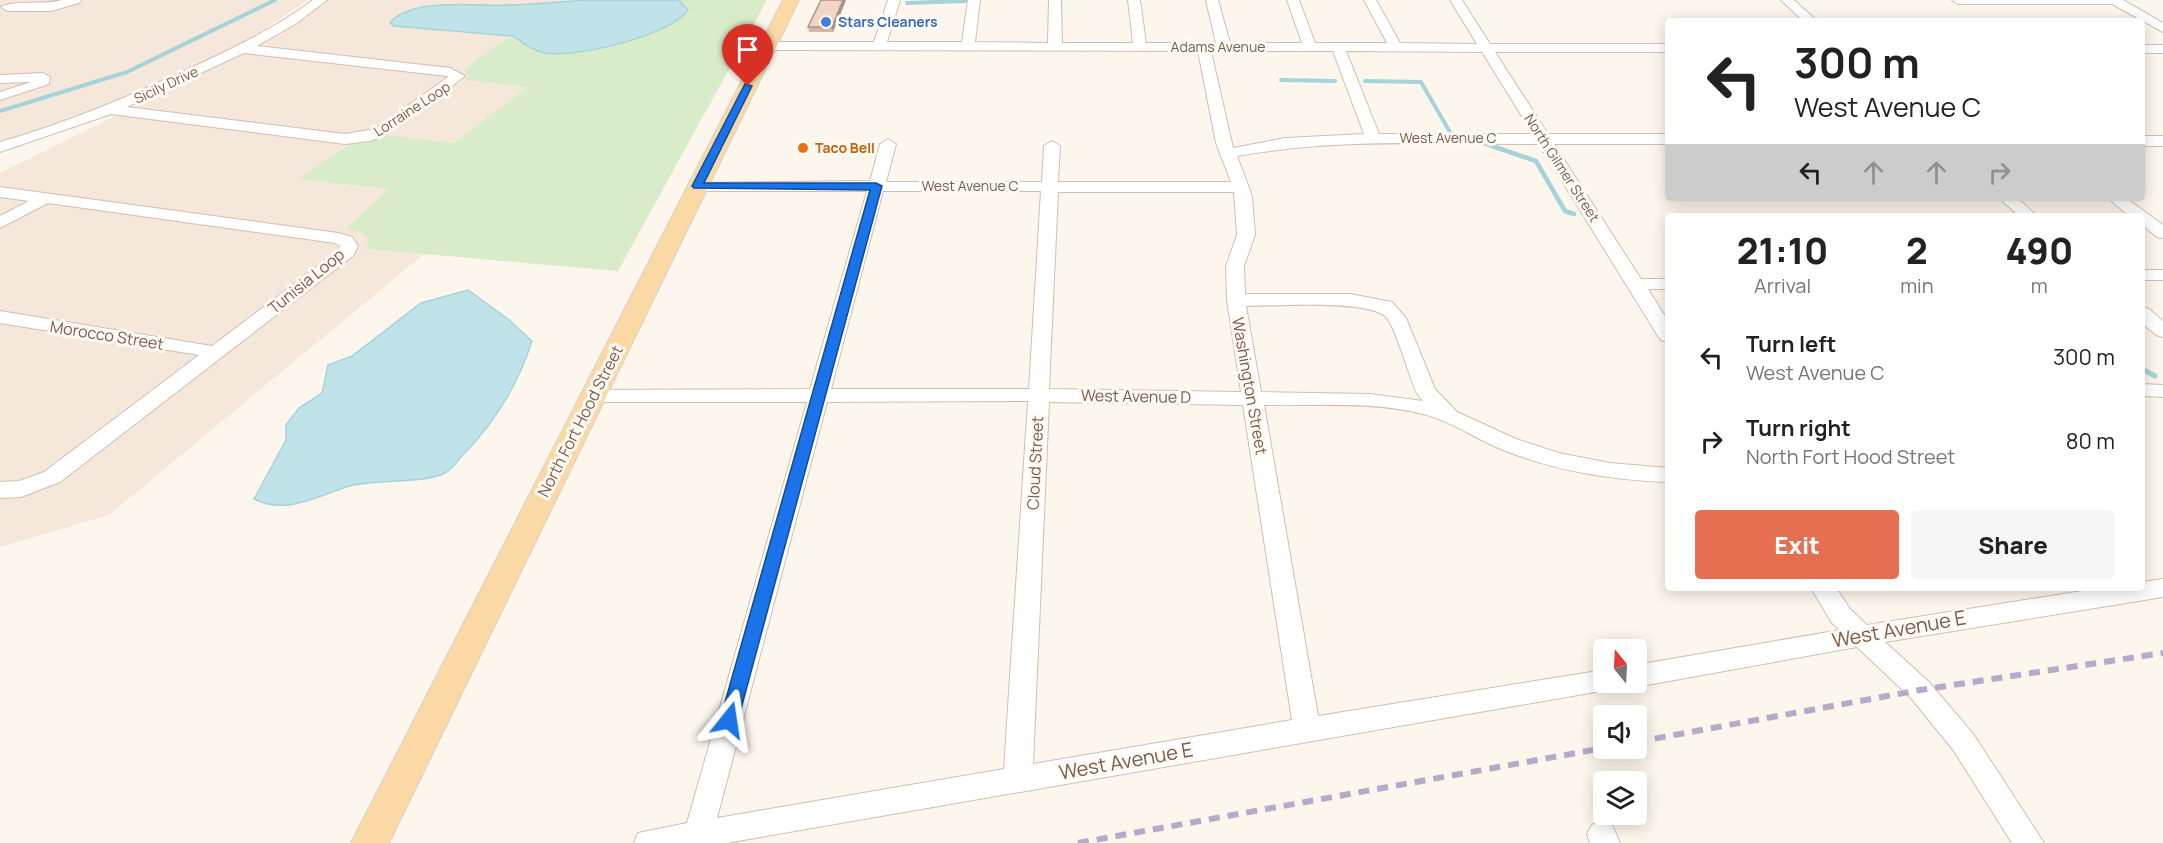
<!DOCTYPE html>
<html lang="en">
<head>
<meta charset="utf-8">
<style>
	:root { --surface:#fff; --page:#f6f6f6; --text:#222; --muted:#767676; --accent:#e76f51 }
	body { margin:0; font-family:Manrope,sans-serif; background:var(--page); color:var(--text); height:100vh; display:flex; flex-direction:column; font-size:22px; white-space:nowrap }
	* { box-sizing:border-box; margin:0 }
	p { font-size:20px; color:var(--muted) }
	.icon { flex:none; width:33px; height:33px; fill:none; stroke:currentColor; stroke-width:2; stroke-linecap:round; stroke-linejoin:round }
	.map { position:relative; flex:1; overflow:hidden }
	.details { position:absolute; left:1665px; top:213px; width:480px; height:378px; display:flex; flex-direction:column; background:var(--surface); border-radius:6px; box-shadow:0 3px 15px #0003 }
	.details>* { flex:none }
	.guide { position:absolute; left:1665px; top:18px; width:480px; height:183px; border-radius:6px; box-shadow:0 3px 15px #0003; background:#fff; color:var(--text); overflow:hidden }
	.needle { width:39px; rotate:342deg }
	.fabs { position:absolute; left:1593px; top:639px; display:grid; gap:12px }
	.fabs a { display:grid; place-items:center; width:54px; height:54px; border-radius:6px; background:var(--surface); box-shadow:0 3px 15px #0003; font-size:30px }
	.pin { position:absolute; display:grid; place-items:center; width:51px; height:51px; color:#fff; margin:-62px -26px; border-radius:50% 50% 50% 0; rotate:-45deg; box-shadow:0 0 6px #0007 }
	.pin .icon { rotate:45deg }
	.me { position:absolute; width:66px; margin:-33px; rotate:15deg; stroke-linejoin:round; filter:drop-shadow(0 0 4px #0008) }
	.turn { display:flex; align-items:center; gap:21px; height:126px; padding:0 30px; font-size:27px }
	.turn .icon { width:78px; height:78px; stroke-width:2.5 }
	.turn b { display:block; font-size:42px; line-height:51px }
	.lanes { display:flex; align-items:center; height:57px; padding:0 30px; background:#0003; justify-content:center; gap:30px; direction:ltr }
	.lanes .off { opacity:.35 }
	.eta { display:flex; justify-content:space-evenly; align-items:center; height:102px; text-align:center }
	.eta b { font-size:36px; font-weight:800; line-height:42px }
	.action { display:flex; gap:12px; margin-top:auto; padding:12px 30px }
	.action a { flex:1; height:69px; border-radius:6px; background:var(--accent); color:#fff; font-size:24px; font-weight:800; line-height:69px; text-align:center }
	.action a+a { background:var(--page); color:var(--text) }
	ul { padding:0; list-style:none }
	li { display:flex; align-items:center; gap:18px; height:84px; padding:0 30px }
	li div { flex:1 }
	li b { display:block; font-size:22px }
	li em { font-style:normal }
	.map>svg:first-child { display:block }
</style>
</head>
<body>
<div class="map">
<svg width="2163" height="843" viewBox="0 0 2163 843">
	<rect width="100%" height="100%" fill="#fdf6ec"/>
	<!-- residential -->
	<path fill="#f5e8da" d="M0,0H308L247,41L188,70L74,119L0,143Z
		M326,0H721L403,213L424,254L109,515L0,547V173L234,57L297,22Z"/>
	<!-- green -->
	<path fill="#d8ecc9" d="M610,0H767L618,271L366,249L369,239L361,232L347,228L389,189L299,179L350,144L385,135L454,143L528,87L466,80L468,75L464,70L501,42Z"/>
	<!-- water -->
	<path fill="#bfe3e8" stroke="#a5d3da" stroke-width="1.5" d="M585,0H679L688,10C670,36 576,58 545,53C533,51 523,43 513,36L394,26L390,23C408,0 461,5 487,5C520,6 552,3 585,0Z
		M468,290L508,319L532,341C518,384 493,425 461,457C457,462 451,470 445,473C420,485 376,478 346,487C318,497 283,515 254,499L286,440V425L299,408L322,393L328,365L352,356L421,303Z"/>
	<g fill="none" stroke-linecap="round" stroke-linejoin="round">
		<!-- stream-far2 -->
		<path stroke="#a5d3da" stroke-width="4" d="M907,3L965,1
			M1281,80L1335,81
			M1365,81L1421,82L1451,134
			M0,111L127,72L275,0
			M1483,143L1496,147"/>
		<!-- stream-far1 -->
		<path stroke="#a5d3da" stroke-width="4.5" d="M1492,146L1536,161L1565,211L1574,214"/>
		<!-- stream -->
		<path stroke="#a5d3da" stroke-width="5" d="M2142,369L2155,376"/>
		<!-- minor casing -->
		<g stroke="#d1beb0" stroke-width="2">
			<path id="minor" d="M62,0H81L79,3L51,11H7L1,7C11,0 46,5 62,0Z
				M313,0H327L297,23L257,46L450,68L465,76L385,135L370,141L345,144L111,114L0,152V142C67,123 130,96 193,67C235,47 276,28 313,0ZM244,53L447,76L448,77L375,129L345,134L127,107Z
				M888,0H900L887,42H962L968,0H980L975,42L1048,43L1049,0H1061L1062,43H1133L1128,0H1140L1146,43H1216L1206,0H1218L1230,43H1302L1287,0H1299L1315,43H1387L1364,0H1376L1400,43L1477,44L1450,0H1462L1490,44H1668V52H1495L1548,134H1668V144H1554L1641,279H1668V289H1648L1668,321V342L1661,340L1658,336L1539,144C1438,144 1337,138 1237,156L1252,196L1255,235L1244,266L1245,294H1350L1392,302L1406,318L1435,389L1457,412L1516,439L1559,453L1610,463L1668,468V482C1611,480 1556,471 1503,450C1476,439 1451,421 1423,414C1373,401 1316,406 1264,405L1318,716L1604,670V682H1616L1613,689L726,843H634L638,833L687,823L807,402H592L585,401L582,396L585,391L592,390L810,389L867,191H697L689,186L691,183L870,181L880,144L888,139L896,144L886,182H1042L1044,146L1052,141L1060,146L1058,182H1231L1216,143L1198,51L768,50L761,46L768,42H874ZM1211,51H1333L1364,134L1285,138L1233,148ZM1346,51L1482,52L1533,134H1379ZM883,191H1041L1029,389H831ZM1058,192H1234L1237,235L1226,266L1227,300L1241,392L1049,389ZM1246,306C1274,306 1371,299 1387,318C1396,330 1409,375 1416,392L1423,401L1370,394L1261,392ZM1028,401L1004,769L717,818L827,402ZM1049,402L1243,405L1292,720L1033,764Z
				M1781,0H1794L1817,21H1803Z
				M1952,0H2123L2163,23V32L2112,4H1958Z
				M2142,45H2163V53H2142Z
				M43,73L50,77L49,84L0,100V92L31,82L0,83V75Z
				M2142,136H2163V146H2142Z
				M0,187L338,233L352,237L358,246L353,256L60,482L21,497L0,498V482L19,481L44,472L199,355L0,323V311L212,346L339,250L340,246L335,243L48,203L0,228V216L29,201L0,197Z
				M1999,198H2017L2037,216H2019Z
				M2108,198H2126L2163,225V238L2157,237L2142,225V216H2129Z
				M2142,270H2163V280H2142Z
				M2142,307L2149,309L2163,321V337L2156,335L2142,323Z
				M2142,384L2163,385V397L2142,396Z
				M2163,579V597L1885,642L1929,682L1974,735L2044,843H2012L1954,751L1911,698L1857,647L1636,687L1626,682H1636V665L1840,630L1832,623L1811,588H1836L1850,609L1867,625L2101,588H2142V582Z
				M1602,821L1612,825L1620,843H1590L1587,834L1592,825Z"/>
		</g>
		<!-- major casing -->
		<g stroke="#dad1cd" stroke-width="2">
			<path id="major" d="M783,0H799L389,843H351Z"/>
		</g>
		<!-- minor -->
		<use href="#minor" fill="#fff" fill-rule="evenodd"/>
		<!-- major -->
		<use href="#major" fill="#fbd9a5" fill-rule="evenodd"/>
		<!-- rail -->
		<path stroke="#b9a8c9" stroke-width="6" stroke-dasharray="11 8" stroke-linecap="butt" d="M1636,742L1920,690L2163,653
			M1078,843L1604,748"/>
	</g>
	<!-- wall -->
	<path fill="#d1b7a8" d="M821,0H846L833,32H809L808,27Z"/>
	<!-- shaded-wall -->
	<path fill="#aa9588" d="M843,0H846L833,32L832,27Z"/>
	<!-- building -->
	<path fill="#f3d5c3" stroke="#aa9588" stroke-width="1.5" d="M821,0H843L832,27H808Z"/>
	<!-- route -->
	<path fill="#1a73e8" stroke="#114b97" stroke-width="1.5" d="M745,84L752,86L704,183H876L882,186L738,720L736,725L729,727L723,725L720,720L870,190L694,188L692,186Z"/>
	<!-- markers -->
	<circle fill="#3f7fe0" stroke="#fffaf3" stroke-width="2" cx="826" cy="22" r="6"/>
	<circle fill="#e8710a" stroke="#fffaf3" stroke-width="2" cx="803" cy="148" r="6"/>
	<g text-anchor="middle" stroke-width="6" stroke-linejoin="round" paint-order="stroke">
		<!-- far-shop labels -->
		<g font-size="14" font-weight="bold" fill="#366cbe" stroke="#fffaf3" text-anchor="start">
			<text x="838" y="27">Stars Cleaners</text>
		</g>
		<!-- far-street labels -->
		<g font-size="14" fill="#7a5c4d" stroke="#fffaf3">
			<text x="1218" y="52">Adams Avenue</text>
			<text transform="translate(166 85) rotate(-25)" y="5">Sicily Drive</text>
			<text transform="translate(412 109) rotate(-33)" y="5">Lorraine Loop</text>
			<text x="1448" y="143">West Avenue C</text>
			<text transform="translate(1562 168) rotate(57)" y="5">North Gilmer Street</text>
			<text x="970" y="191">West Avenue C</text>
		</g>
		<!-- far-food labels -->
		<g font-size="14" font-weight="bold" fill="#c56008" stroke="#fffaf3" text-anchor="start">
			<text x="815" y="153">Taco Bell</text>
		</g>
		<!-- street labels -->
		<g font-size="16" fill="#7a5c4d" stroke="#fffaf3">
			<text transform="translate(306 281) rotate(-39)" y="6">Tunisia Loop</text>
			<text transform="translate(107 335) rotate(9)" y="6">Morocco Street</text>
			<text transform="translate(1250 386) rotate(80)" y="6">Washington Street</text>
			<text transform="translate(1136 396) rotate(1)" y="6">West Avenue D</text>
			<text transform="translate(580 421) rotate(-63)" y="6">North Fort Hood Street</text>
			<text transform="translate(1035 463) rotate(-87)" y="6">Cloud Street</text>
		</g>
		<!-- near-street labels -->
		<g font-size="20" fill="#7a5c4d" stroke="#fffaf3">
			<text transform="translate(1899 629) rotate(-10)" y="7">West Avenue E</text>
			<text transform="translate(1126 761) rotate(-10)" y="7">West Avenue E</text>
		</g>
	</g>
</svg>
<div class="fabs">
<a><svg class="needle" viewBox="-14 -14 28 28"><path d="M0-13l5 13h-10z" fill="#e53935"/><path d="M0 13l5-13h-10z" fill="#767676"/></svg></a>
<a><svg class="icon" aria-label="sound" viewBox="0 0 24 24"><path d="M4 9h4l5-4v14l-5-4H4zM17 9q2 3 0 6"/></svg></a>
<a><svg class="icon" aria-label="layers" viewBox="0 0 24 24"><path d="M12 4l9 5-9 5-9-5zM3 14l9 5 9-5"/></svg></a>
</div>
<div class="pin" style="left:748px;top:86px;background:#d93025"><svg class="icon" aria-label="arrive" viewBox="0 0 24 24"><path d="M6 21V4h12l-3 4 3 4H6"/></svg></div>
<svg class="me" style="left:729px;top:720px" viewBox="-20 -20 40 40"><path d="M0-17L14 15 0 8-14 15z" fill="#1a73e8" stroke="#fff" stroke-width="4"/></svg>
<div class="guide">
<div class="turn"><svg class="icon" aria-label="left" viewBox="0 0 24 24"><path d="M17 20v-9H6M10 6l-5 5 5 5"/></svg><div><b>300 m</b>West Avenue C</div></div>
<div class="lanes"><svg class="icon" aria-label="left" viewBox="0 0 24 24"><path d="M17 20v-9H6M10 6l-5 5 5 5"/></svg><svg class="icon off" aria-label="ahead" viewBox="0 0 24 24"><path d="M12 20V5M6 11l6-6 6 6"/></svg><svg class="icon off" aria-label="ahead" viewBox="0 0 24 24"><path d="M12 20V5M6 11l6-6 6 6"/></svg><svg class="icon off" aria-label="right" viewBox="0 0 24 24"><path d="M7 20v-9h11M14 6l5 5-5 5"/></svg></div>
</div>
<section class="details">
<div class="eta">
<div><b>21:10</b><p>Arrival</p></div>
<div><b>2</b><p>min</p></div>
<div><b>490</b><p>m</p></div>
</div>
<ul>
<li><svg class="icon" aria-label="left" viewBox="0 0 24 24"><path d="M17 20v-9H6M10 6l-5 5 5 5"/></svg><div><b>Turn left</b><p>West Avenue C</p></div><em>300 m</em></li>
<li><svg class="icon" aria-label="right" viewBox="0 0 24 24"><path d="M7 20v-9h11M14 6l5 5-5 5"/></svg><div><b>Turn right</b><p>North Fort Hood Street</p></div><em>80 m</em></li>
</ul>
<div class="action"><a>Exit</a><a>Share</a></div>
</section>
</div>
</body>
</html>
